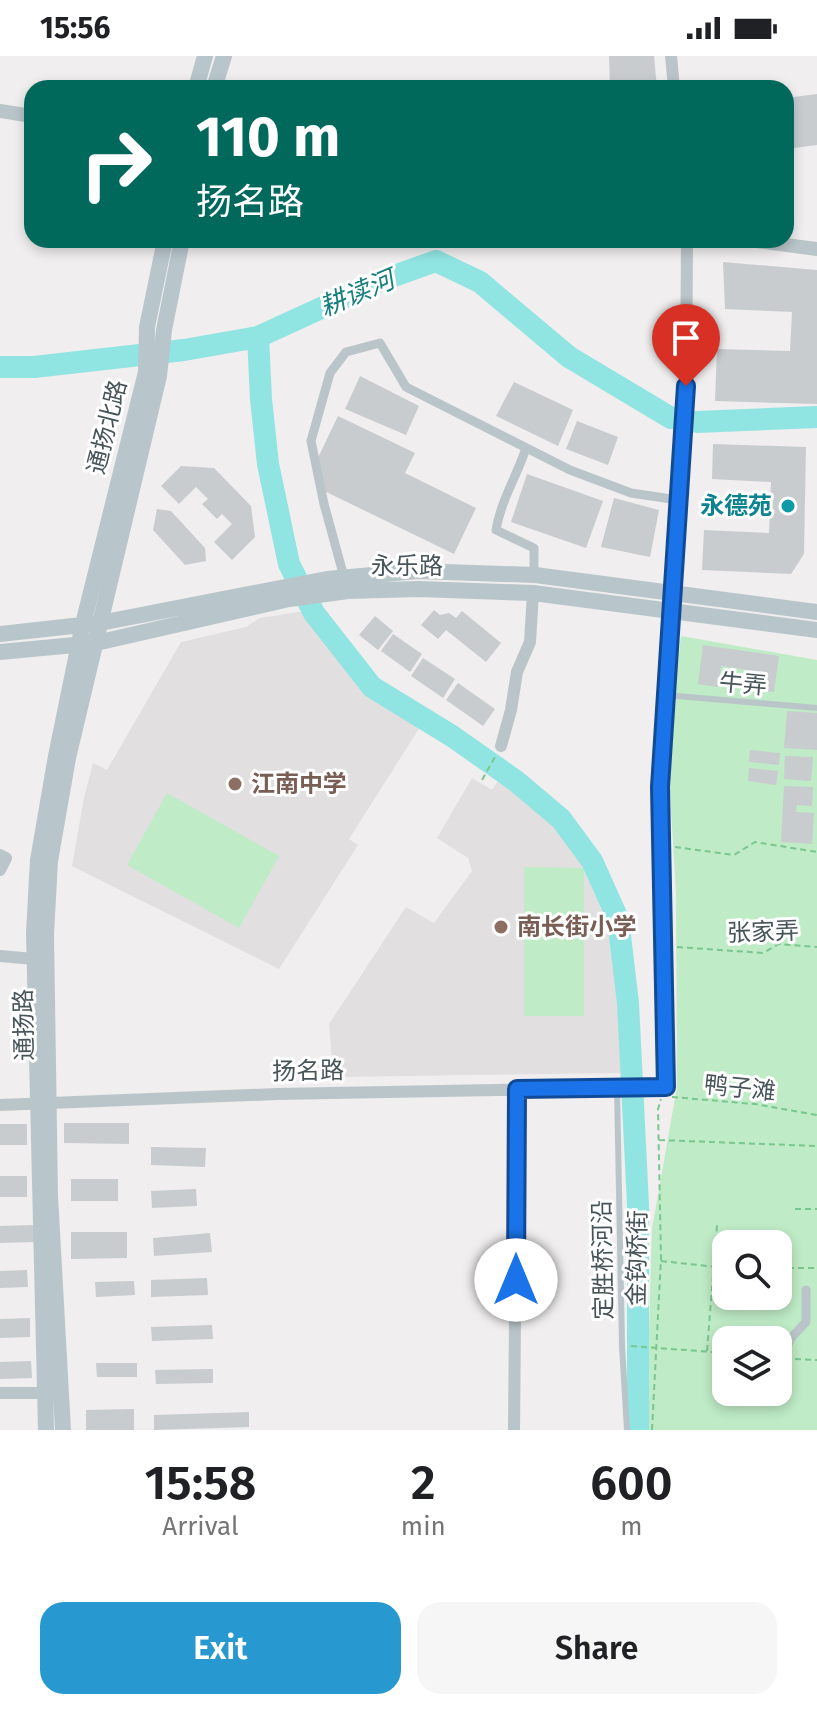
<!DOCTYPE html>
<html lang="en">
<head>
<meta charset="utf-8">
<style>
	:root { --surface:#fff; --page:#f6f6f6; --text:#202124; --muted:#757577; --accent:#2899d0 }
	body { margin:0; font-family:"Fira Sans","Noto Sans SC",sans-serif; background:var(--page); color:var(--text); height:100vh; display:flex; flex-direction:column; font-size:30px; white-space:nowrap }
	* { box-sizing:border-box; margin:0 }
	p { font-size:26px; color:var(--muted) }
	.icon { flex:none; width:44px; height:44px; fill:none; stroke:currentColor; stroke-width:2; stroke-linecap:round; stroke-linejoin:round }
	.map { position:relative; height:1374px; overflow:hidden }
	.panel { display:flex; flex-direction:column; background:var(--surface); flex:1 }
	.panel>* { flex:none }
	.banner { position:absolute; left:24px; top:24px; width:770px; height:168px; border-radius:24px; box-shadow:0 4px 12px #0003; background:#00695c; color:#fff; overflow:hidden }
	.buttons { position:absolute; left:712px; top:1174px; display:grid; gap:16px }
	.buttons a { display:grid; place-items:center; width:80px; height:80px; border-radius:16px; background:var(--surface); box-shadow:0 4px 12px #0003; font-size:40px }
	.pin { position:absolute; display:grid; place-items:center; width:68px; height:68px; color:#fff; margin:-82px -34px; border-radius:50% 50% 50% 0; rotate:-45deg; box-shadow:0 0 8px #0007 }
	.pin .icon { rotate:45deg }
	.me { position:absolute; width:88px; margin:-44px; rotate:0deg; stroke-linejoin:round; filter:drop-shadow(0 0 6px #0008) }
	.turn { display:flex; align-items:center; gap:28px; height:168px; padding:0 40px; font-size:36px }
	.turn .icon { width:104px; height:104px; stroke-width:2.5 }
	.turn b { display:block; font-size:56px; line-height:68px }
	.eta { display:flex; justify-content:space-evenly; align-items:center; height:136px; text-align:center }
	.eta b { font-size:48px; font-weight:600; line-height:56px }
	.primary-button { display:flex; gap:16px; margin-top:auto; padding:16px 40px }
	.primary-button a { flex:1; height:92px; border-radius:24px; background:var(--accent); color:#fff; font-size:32px; font-weight:600; line-height:92px; text-align:center }
	.primary-button a+a { background:var(--page); color:var(--text) }
	.status { display:flex; justify-content:space-between; align-items:center; height:56px; padding:0 40px; background:var(--surface); direction:ltr }
	.status svg { height:22px; fill:currentColor }
	.map>svg:first-child { display:block }
</style>
</head>
<body>
<div class="status"><b>15:56</b><svg viewBox="0 0 49 12"><path d="M0 12V9h3v3zM5 12V6h3v6zM10 12V3h3v9zM15 12V0h3v12zM26 1h20v11H26zM47 4h2v5h-2z"/></svg></div>
<div class="map">
<svg width="817" height="1374" viewBox="0 0 817 1374">
	<rect width="100%" height="100%" fill="#f0eeee"/>
	<!-- education -->
	<path fill="#e1dfe0" d="M311,554L329,589L361,627L420,671L349,783L358,789L279,913L72,810L84,742L93,707L107,714L181,586L246,571L260,562Z
		M472,722L492,734L500,722L548,764L578,800L611,875L623,1017L338,1021L332,1003L329,968L406,851L434,867L472,815L468,802L437,782Z"/>
	<!-- green -->
	<path fill="#bfebc6" fill-rule="evenodd" d="M681,580L817,604V1374H646L652,1173L677,1031L676,836L670,737L673,645ZM726,1188H778V1240H726ZM726,1284H778V1336H726Z
		M167,737L279,800L239,872L127,809Z
		M524,811L584,812V960H524Z"/>
	<g fill="none" stroke-linecap="round" stroke-linejoin="round">
		<!-- river -->
		<path stroke="#90e4e2" stroke-width="22" d="M258,281L261,343L268,408L289,508L314,557L372,631L452,680L516,725L561,763L592,805L618,863L628,947L638,1149V1374
			M0,311H34L184,294L258,281L380,225L436,205L480,226L569,301L671,362
			M697,366L817,361"/>
	</g>
	<!-- building -->
	<path fill="#c8cccf" d="M609,0H654L657,32H610Z
		M817,38V89L786,93V42Z
		M723,206L817,214V348L715,345L717,293L790,295L792,256L725,253Z
		M360,320L419,350L406,379L345,353Z
		M514,326L573,354L558,390L496,360Z
		M338,360L415,397L405,417L476,452L454,498L318,432L315,408Z
		M577,365L618,381L608,409L566,393Z
		M713,388L806,391L804,498L791,518L702,514L704,474L769,477L771,426L712,423Z
		M181,410L214,412L251,450L255,481L232,504L214,486L232,468L222,458L217,463L202,448L208,443L196,431L179,448L161,430Z
		M527,418L603,445L586,492L511,466Z
		M614,442L659,454L650,501L601,491Z
		M157,453L171,455L205,492L206,505L185,509L153,474Z
		M434,554L440,559L449,557L456,562L462,555L501,587L486,606L446,574L438,583L421,569Z
		M375,560L393,575L378,594L359,579Z
		M393,578L422,598L410,616L381,595Z
		M703,589L779,600L774,636L757,634L760,616L721,610L718,631L698,628Z
		M423,602L455,623L443,642L411,620Z
		M458,627L495,653L483,670L446,644Z
		M787,655L817,657V694L784,692Z
		M750,694L780,697L779,709L749,706Z
		M785,700L813,701L811,725L784,723Z
		M749,712L778,715L776,729L748,725Z
		M784,730L813,731L812,750L797,749L796,756L814,757L812,788L781,786Z
		M64,1067H129V1088L64,1087Z
		M0,1068H27V1089H0Z
		M151,1091L206,1092L205,1111L151,1109Z
		M0,1120H27V1141H0Z
		M71,1123H118V1145H71Z
		M196,1133L197,1150L152,1152L151,1135Z
		M35,1169V1186L0,1187V1170Z
		M71,1176H127V1202L71,1203Z
		M210,1177L212,1196L154,1200L153,1182Z
		M27,1214L28,1231L0,1232V1215Z
		M207,1222L208,1239L151,1241V1224Z
		M134,1225L135,1239L96,1241L95,1226Z
		M30,1262V1281L0,1282V1263Z
		M212,1269L213,1283L152,1285L151,1271Z
		M31,1305L32,1322L0,1323V1306Z
		M96,1307H137V1321H97Z
		M213,1313V1327L156,1328L155,1314Z
		M134,1353V1374H86V1354Z
		M249,1356V1371L154,1374V1359Z"/>
	<g fill="none" stroke-linecap="round" stroke-linejoin="round">
		<!-- path -->
		<path stroke="#7ac68f" stroke-width="2" stroke-dasharray="6 4" stroke-linecap="butt" d="M482,724L495,701
			M675,791L734,799L755,786L817,796
			M677,891L763,897L779,888L817,891
			M672,1041L755,1048L817,1059
			M659,1084L817,1090
			M795,1153H817
			M661,1205L726,1212
			M778,1212H817
			M631,1290L726,1297
			M707,1295L717,1169
			M795,1303L817,1304
			M652,1374L661,1202L658,1053L661,1043"/>
		<!-- service -->
		<path stroke="#bac5c9" stroke-width="6" d="M665,639L817,652
			M617,1032L622,1290L627,1374"/>
		<!-- pedestrian -->
		<path stroke="#bac5c9" stroke-width="9" d="M526,392C517,420 501,444 496,474L534,492V522
			M344,521L324,448L311,385L330,317L346,296L380,287L406,331L570,414L631,437L678,444
			M782,1302L791,1282L806,1266V1234"/>
		<!-- minor -->
		<path stroke="#bac5c9" stroke-width="12" d="M671,0L674,32
			M501,690L511,654L517,616L530,586L533,537
			M0,799L6,802L0,814
			M0,900L34,903
			M0,1049L277,1038L666,1031L660,731L686,330L687,184
			M0,1337H45
			M514,1374L517,1033"/>
		<!-- tertiary -->
		<path stroke="#bac5c9" stroke-width="14" d="M0,55L32,60
			M749,184L817,193"/>
		<!-- secondary -->
		<path stroke="#b8c6cb" stroke-width="16" d="M196,32L205,0
			M214,32L224,0
			M0,578L100,567L327,523L418,515L535,519L817,556
			M0,596L96,587L289,543L348,535L419,533L533,537L817,574
			M46,1374L34,877L38,804L56,700L83,568L146,316L147,271L165,184
			M63,1374L50,1140L46,878L50,805L68,702L159,320L164,274L182,184"/>
	</g>
	<g fill="none" stroke-linecap="round" stroke-linejoin="round">
		<!-- route casing -->
		<g stroke="#114b97" stroke-width="20">
			<path id="route" d="M516,1224L517,1033L666,1031L660,731L686,330"/>
		</g>
		<!-- route -->
		<use href="#route" stroke="#1a73e8" stroke-width="14"/>
	</g>
	<!-- markers -->
	<circle fill="#0f9aa8" stroke="#fff" stroke-width="3" cx="788" cy="450" r="8"/>
	<g fill="#8d6e63" stroke="#fff" stroke-width="3">
		<circle cx="235" cy="728" r="8"/>
		<circle cx="501" cy="871" r="8"/>
	</g>
	<g text-anchor="middle" stroke-width="6" stroke-linejoin="round" paint-order="stroke">
		<!-- street labels -->
		<g font-size="24" fill="#475559" stroke="#fff">
			<text transform="translate(107 371) rotate(-76)" y="8">通扬北路</text>
			<text x="407" y="518">永乐路</text>
			<text transform="translate(743 628) rotate(5)" y="8">牛弄</text>
			<text transform="translate(763 876) rotate(-2)" y="8">张家弄</text>
			<text transform="translate(24 969) rotate(-91)" y="8">通扬路</text>
			<text transform="translate(308 1015) rotate(-1)" y="8">扬名路</text>
			<text transform="translate(740 1032) rotate(6)" y="8">鸭子滩</text>
			<text transform="translate(637 1202) rotate(-89)" y="8">金钩桥街</text>
			<text transform="translate(603 1204) rotate(-91)" y="8">定胜桥河沿</text>
		</g>
		<!-- culture labels -->
		<g font-size="24" font-weight="bold" fill="#0d838f" stroke="#fff" text-anchor="end">
			<text x="772" y="458">永德苑</text>
		</g>
		<!-- education labels -->
		<g font-size="24" font-weight="bold" fill="#785e54" stroke="#fff" text-anchor="start">
			<text x="251" y="736">江南中学</text>
			<text x="517" y="879">南长街小学</text>
		</g>
		<!-- water labels -->
		<g font-size="26" font-style="italic" fill="#17807e" stroke="#fff">
			<text transform="translate(357 237) rotate(-23)" y="9">耕读河</text>
		</g>
	</g>
</svg>
<div class="buttons">
<a><svg class="icon" aria-label="search" viewBox="0 0 24 24"><circle cx="10" cy="10" r="6"/><path d="M15 15l6 6"/></svg></a>
<a><svg class="icon" aria-label="layers" viewBox="0 0 24 24"><path d="M12 4l9 5-9 5-9-5zM3 14l9 5 9-5"/></svg></a>
</div>
<div class="pin" style="left:686px;top:330px;background:#d93025"><svg class="icon" aria-label="arrive" viewBox="0 0 24 24"><path d="M6 21V4h12l-3 4 3 4H6"/></svg></div>
<svg class="me" style="left:516px;top:1224px" viewBox="-20 -20 40 40"><circle r="19" fill="#fff"/><path d="M0-13L10 11 0 6-10 11z" fill="#1a73e8"/></svg>
<div class="banner">
<div class="turn"><svg class="icon" aria-label="right" viewBox="0 0 24 24"><path d="M7 20v-9h11M14 6l5 5-5 5"/></svg><div><b>110 m</b>扬名路</div></div>
</div>
</div>
<section class="panel">
<div class="eta">
<div><b>15:58</b><p>Arrival</p></div>
<div><b>2</b><p>min</p></div>
<div><b>600</b><p>m</p></div>
</div>
<div class="primary-button"><a>Exit</a><a>Share</a></div>
</section>
</body>
</html>
